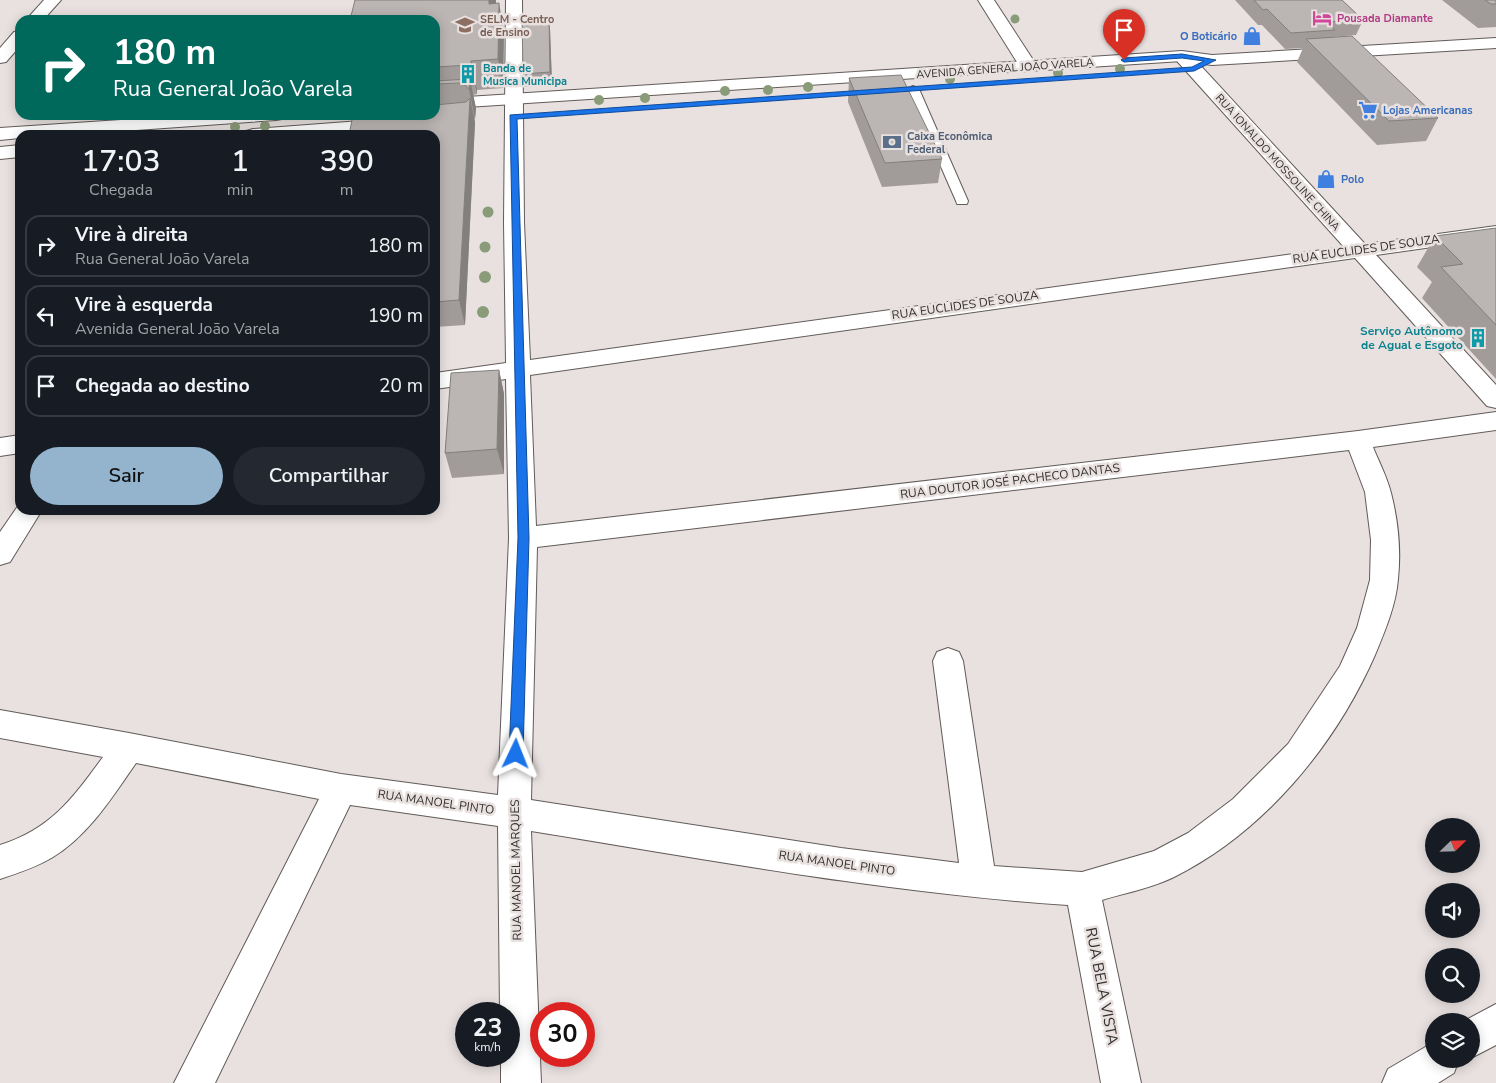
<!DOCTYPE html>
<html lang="pt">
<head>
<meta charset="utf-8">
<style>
	:root { --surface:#171b24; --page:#242831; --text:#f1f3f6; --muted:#9ea1a6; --line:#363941; --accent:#94b4ce }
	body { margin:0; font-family:"Nunito Sans",sans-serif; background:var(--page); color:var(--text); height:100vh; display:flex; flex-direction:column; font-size:19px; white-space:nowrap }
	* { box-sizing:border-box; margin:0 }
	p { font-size:16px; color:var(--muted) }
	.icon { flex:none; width:28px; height:28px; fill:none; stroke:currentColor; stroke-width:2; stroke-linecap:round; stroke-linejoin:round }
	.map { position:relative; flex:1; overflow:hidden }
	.drawer { position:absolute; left:15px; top:130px; width:425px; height:385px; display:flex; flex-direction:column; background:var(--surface); border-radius:15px; box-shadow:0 2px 12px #0003 }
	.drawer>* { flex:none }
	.guide { position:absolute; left:15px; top:15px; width:425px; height:105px; border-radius:15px; box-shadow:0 2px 12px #0003; background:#00695c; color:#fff; overflow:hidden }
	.needle { width:32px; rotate:67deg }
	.tools { position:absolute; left:1425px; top:818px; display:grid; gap:10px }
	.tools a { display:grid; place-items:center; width:55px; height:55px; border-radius:50%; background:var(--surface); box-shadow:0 2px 12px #0003; font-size:25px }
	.speed { position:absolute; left:455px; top:1002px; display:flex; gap:10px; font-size:25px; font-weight:700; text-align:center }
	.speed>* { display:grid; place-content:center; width:65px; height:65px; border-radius:50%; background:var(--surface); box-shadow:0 2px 12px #0003; line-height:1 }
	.speed small { font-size:12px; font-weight:400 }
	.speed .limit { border:8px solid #d22; background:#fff; color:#111 }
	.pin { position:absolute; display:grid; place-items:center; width:42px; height:42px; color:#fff; margin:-51px -21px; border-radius:50% 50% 50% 0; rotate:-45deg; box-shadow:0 0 5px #0007 }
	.pin .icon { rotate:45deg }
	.me { position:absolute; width:55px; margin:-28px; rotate:2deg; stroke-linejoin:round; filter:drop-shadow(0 0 4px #0008) }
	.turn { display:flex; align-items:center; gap:18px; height:105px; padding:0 15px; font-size:22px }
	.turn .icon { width:65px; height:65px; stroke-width:2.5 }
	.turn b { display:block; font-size:35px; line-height:42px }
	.eta { display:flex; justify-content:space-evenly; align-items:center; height:85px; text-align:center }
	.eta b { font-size:30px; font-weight:600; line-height:35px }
	.button { display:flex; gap:10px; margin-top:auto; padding:10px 15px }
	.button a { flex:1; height:58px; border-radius:30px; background:var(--accent); color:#111; font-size:20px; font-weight:600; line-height:58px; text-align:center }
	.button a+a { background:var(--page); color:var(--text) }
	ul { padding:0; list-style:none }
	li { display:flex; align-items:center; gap:15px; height:62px; margin:0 10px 8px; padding:0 5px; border:2px solid var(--line); border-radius:15px }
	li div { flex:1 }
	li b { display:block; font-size:19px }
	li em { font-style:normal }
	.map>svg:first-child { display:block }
</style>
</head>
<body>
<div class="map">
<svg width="1496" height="1083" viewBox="0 0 1496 1083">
	<rect width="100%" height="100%" fill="#e8e1df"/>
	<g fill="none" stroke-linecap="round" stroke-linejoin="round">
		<!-- service casing -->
		<g stroke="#615b59" stroke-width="2">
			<path id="service" d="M913,86L919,89L968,201L967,204H957L956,201L907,89Z"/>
		</g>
		<!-- minor casing -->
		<g stroke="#615b59" stroke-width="2">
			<path id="minor" d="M44,0H61L43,20H26Z
				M506,0H522L524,222L530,360L1344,247L1176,60L1174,56L1176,52H1188L1365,244L1496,226V238L1376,255L1496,385V408L1487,406L1355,258L530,375L536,526L1358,431L1496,412V430L1373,447C1379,462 1387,477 1391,493C1398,520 1401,551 1398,579C1396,605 1385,631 1375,655C1335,746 1264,832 1174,877C1152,888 1125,893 1102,900L1141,1083H1101L1068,905C887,893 710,860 531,831L541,1083H501V1056H509V1014H500L498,826L350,805L215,1083H174L319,799L136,763C113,796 89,835 53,857C37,867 18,873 0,879V845C51,829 73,798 103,757L0,738V710L129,733L341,774L498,795L509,538L506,379L435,389V373L506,363L504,222ZM1349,450L1365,492L1371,540L1370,580L1357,628L1340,666L1288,744L1233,799L1188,833L1154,851L1082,872L994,866L963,661L959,652L948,648L937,652L933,661L959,863L841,848L531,800L537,547Z
				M978,0H994L1037,66L1034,70L1028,71L1022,70Z
				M20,31V46L6,62L0,63V48L14,32Z
				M20,435V453L0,456V438Z
				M20,503V510H42L10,562L0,565V532Z
				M1496,1004V1045L1471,1058V1021H1464Z
				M1434,1042V1059H1459L1454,1073L1438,1083H1382L1388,1069Z"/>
		</g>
		<!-- secondary casing -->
		<g stroke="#615b59" stroke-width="2">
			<path id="secondary" d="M1496,38V48L1212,65L1182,61L435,109V99L1182,51L1212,55Z
				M196,115H285L282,119L276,120L66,135H20V138L0,140V128Z
				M387,119L394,121L396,125L394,129L328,135H244L246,131L253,129Z
				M20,145V157L0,159V147Z"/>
		</g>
		<!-- service -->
		<use href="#service" fill="#fff" fill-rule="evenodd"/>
		<!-- minor -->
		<use href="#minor" fill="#fff" fill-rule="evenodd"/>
		<!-- secondary -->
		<use href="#secondary" fill="#fff" fill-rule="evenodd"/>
	</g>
	<!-- trees -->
	<g fill="#899b78">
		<circle cx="1015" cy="19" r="4.5"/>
		<circle cx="1120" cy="69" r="5"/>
		<circle cx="1058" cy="73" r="5"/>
		<circle cx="950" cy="79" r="5"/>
		<circle cx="808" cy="87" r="5"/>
		<circle cx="768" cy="90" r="5"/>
		<circle cx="725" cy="91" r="5"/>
		<circle cx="645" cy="98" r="5"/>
		<circle cx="599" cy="100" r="5"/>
		<circle cx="265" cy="126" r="5"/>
		<circle cx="235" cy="127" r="5"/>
		<circle cx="488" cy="212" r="5.5"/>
		<circle cx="485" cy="247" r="5.5"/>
		<circle cx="485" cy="277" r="6"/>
		<circle cx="483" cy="312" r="6"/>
	</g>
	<!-- wall -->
	<path fill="#a19c9a" d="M355,0H496V3L504,31L503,88L477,90V94L473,95L476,108L475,119L474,117L475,122L465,325L435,327V20Z
		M1235,0H1342L1363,20L1356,35L1333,37H1332L1438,118L1426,141L1377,145L1297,62L1303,48L1285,49L1262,25H1258Z
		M1442,0H1496V27L1478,28Z
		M550,29L552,85L525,87L523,74Z
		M849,78L942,159L938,183L882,187L848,102Z
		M1496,228V379L1422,298L1432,282L1417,267L1435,236Z
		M499,370L504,394V474L452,478L445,453Z"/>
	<!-- shaded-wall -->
	<path fill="#837f7d" d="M489,0H496L494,32L489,4Z
		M499,3L504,31L503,88L498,59Z
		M549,16L550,29L552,85L550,72Z
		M471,61L477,90V94L471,65Z
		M470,79L476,108L475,119L469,89Z
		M470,98L475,122L465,325L459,300Z
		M499,370L504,394V474L497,449Z"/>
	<!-- building -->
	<path fill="#bbb5b3" stroke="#837f7d" d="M355,0H489V4L499,3L498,59L471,61V65L435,67V20H350Z
		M1254,0H1342L1363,20L1326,22L1335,30L1291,33L1267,9L1263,10Z
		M1485,0H1496V4H1491Z
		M549,16L550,72L523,74L522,18Z
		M1352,36L1438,118L1389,121L1306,39Z
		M901,75L942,159L885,163L849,78Z
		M470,79L469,89L465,85L459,83L435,84V81Z
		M470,98L459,300L435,302V135H349L353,115H435V105L466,102Z
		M1496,228V325L1441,267L1463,264L1435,236Z
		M499,370L497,449L445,453L451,373Z"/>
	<!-- route -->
	<path fill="#1a73e8" stroke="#114b97" d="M1182,54L1216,60L1194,71L517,119L529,538L523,754L521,758L516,760L511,758L509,754L518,538L510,115L1192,67L1204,61L1182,58L1124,62L1121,60L1124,58Z"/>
	<!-- icons -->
	<defs>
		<g id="hotel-bare" transform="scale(1.5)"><path d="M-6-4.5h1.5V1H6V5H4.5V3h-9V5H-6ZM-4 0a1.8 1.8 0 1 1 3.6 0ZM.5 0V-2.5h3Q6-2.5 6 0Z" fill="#d1479c" stroke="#e8e1df" stroke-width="2.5" paint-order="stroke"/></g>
		<g id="school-bare" transform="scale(1.5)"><path d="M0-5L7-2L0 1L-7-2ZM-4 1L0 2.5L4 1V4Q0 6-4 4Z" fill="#8d6e63" stroke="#e8e1df" stroke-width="2.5" paint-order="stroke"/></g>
		<g id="shop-bare" transform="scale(1.5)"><path d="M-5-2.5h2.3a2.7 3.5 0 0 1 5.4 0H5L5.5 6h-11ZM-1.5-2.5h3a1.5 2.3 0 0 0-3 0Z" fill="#3f7fe0" stroke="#e8e1df" stroke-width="2.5" paint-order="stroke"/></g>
		<g id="building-bare" transform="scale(1.5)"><path d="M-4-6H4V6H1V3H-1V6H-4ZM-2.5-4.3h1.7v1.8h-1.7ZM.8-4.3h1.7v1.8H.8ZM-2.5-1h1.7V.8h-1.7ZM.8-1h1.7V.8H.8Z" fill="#0f9aa8" stroke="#e8e1df" stroke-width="2.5" paint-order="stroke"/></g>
		<g id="supermarket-bare" transform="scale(1.5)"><path d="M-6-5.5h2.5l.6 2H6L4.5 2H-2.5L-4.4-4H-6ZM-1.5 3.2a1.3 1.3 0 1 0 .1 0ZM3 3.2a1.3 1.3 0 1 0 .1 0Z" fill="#3f7fe0" stroke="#e8e1df" stroke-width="2.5" paint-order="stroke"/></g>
		<g id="bank-bare" transform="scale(1.5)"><path d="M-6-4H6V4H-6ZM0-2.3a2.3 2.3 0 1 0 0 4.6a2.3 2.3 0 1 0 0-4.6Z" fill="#5c6f8a" stroke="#e8e1df" stroke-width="2.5" paint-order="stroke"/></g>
	</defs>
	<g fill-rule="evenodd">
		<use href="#hotel-bare" x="1322" y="18"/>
		<use href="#school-bare" x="465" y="25"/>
		<use href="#shop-bare" x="1252" y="36"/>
		<use href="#building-bare" x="468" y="74"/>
		<use href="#supermarket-bare" x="1368" y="110"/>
		<use href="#bank-bare" x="892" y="142"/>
		<use href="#shop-bare" x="1326" y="179"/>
		<use href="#building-bare" x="1478" y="338"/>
	</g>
	<g text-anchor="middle" stroke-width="5" stroke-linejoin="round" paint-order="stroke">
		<!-- far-hotel labels -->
		<g font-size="11" font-weight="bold" fill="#b23c85" stroke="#e8e1df" text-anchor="start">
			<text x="1337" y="22">Pousada Diamante</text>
		</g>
		<!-- far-education labels -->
		<g font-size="11" font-weight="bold" fill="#785e54" stroke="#e8e1df" text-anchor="start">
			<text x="480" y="23">SELM - Centro<tspan x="480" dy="13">de Ensino</tspan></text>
		</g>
		<!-- far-shop labels -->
		<g font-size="11" font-weight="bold" fill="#366cbe" stroke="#e8e1df" text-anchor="start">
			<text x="1237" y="40" text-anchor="end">O Boticário</text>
			<text x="1383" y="114">Lojas Americanas</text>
			<text x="1341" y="183">Polo</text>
		</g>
		<!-- far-culture labels -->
		<g font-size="11" font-weight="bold" fill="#0d838f" stroke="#e8e1df" text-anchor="start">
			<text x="483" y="72">Banda de<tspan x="483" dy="13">Musica Municipa</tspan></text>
		</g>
		<!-- far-street labels -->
		<g font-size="11" fill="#32302f" stroke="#e8e1df">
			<text transform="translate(1005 68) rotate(-4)" y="4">AVENIDA GENERAL JOÃO VARELA</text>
			<text transform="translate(1278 162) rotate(48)" y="4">RUA IONALDO MOSSOLINE CHINA</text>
		</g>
		<!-- far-service labels -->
		<g font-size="11" font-weight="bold" fill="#4e5e75" stroke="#e8e1df" text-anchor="start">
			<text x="907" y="140">Caixa Econômica<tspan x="907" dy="13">Federal</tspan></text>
		</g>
		<!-- street labels -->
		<g font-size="12" fill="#32302f" stroke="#e8e1df">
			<text transform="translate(1366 249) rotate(-8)" y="4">RUA EUCLIDES DE SOUZA</text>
			<text transform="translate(965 305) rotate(-8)" y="4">RUA EUCLIDES DE SOUZA</text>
			<text transform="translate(1010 481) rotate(-7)" y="4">RUA DOUTOR JOSÉ PACHECO DANTAS</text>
			<text transform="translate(436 802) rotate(8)" y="4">RUA MANOEL PINTO</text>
			<text transform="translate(837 863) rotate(8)" y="4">RUA MANOEL PINTO</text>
			<text transform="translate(516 870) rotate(-91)" y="4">RUA MANOEL MARQUES</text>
		</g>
		<!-- culture labels -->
		<g font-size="12" font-weight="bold" fill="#0d838f" stroke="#e8e1df" text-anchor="end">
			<text x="1463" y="335">Serviço Autônomo<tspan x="1463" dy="14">de Agual e Esgoto</tspan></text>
		</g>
		<!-- near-street labels -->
		<g font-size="15" fill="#32302f" stroke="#e8e1df">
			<text transform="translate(1102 986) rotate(79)" y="5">RUA BELA VISTA</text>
		</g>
	</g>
</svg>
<div class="tools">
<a><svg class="needle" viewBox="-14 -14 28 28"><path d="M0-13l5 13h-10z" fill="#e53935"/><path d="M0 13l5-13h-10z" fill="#9ea1a6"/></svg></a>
<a><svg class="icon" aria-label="sound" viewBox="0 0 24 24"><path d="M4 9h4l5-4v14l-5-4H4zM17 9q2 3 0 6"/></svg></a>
<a><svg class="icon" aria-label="search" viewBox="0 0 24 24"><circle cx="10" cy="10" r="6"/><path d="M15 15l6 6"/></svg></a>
<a><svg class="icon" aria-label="layers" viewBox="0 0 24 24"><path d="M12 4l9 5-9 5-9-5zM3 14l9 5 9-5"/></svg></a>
</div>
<div class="speed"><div>23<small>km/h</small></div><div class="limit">30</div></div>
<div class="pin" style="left:1124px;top:60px;background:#d93025"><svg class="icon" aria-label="arrive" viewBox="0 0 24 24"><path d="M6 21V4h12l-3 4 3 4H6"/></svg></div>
<svg class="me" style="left:516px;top:754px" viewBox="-20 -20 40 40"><path d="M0-17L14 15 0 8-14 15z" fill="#1a73e8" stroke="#fff" stroke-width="4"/></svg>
<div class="guide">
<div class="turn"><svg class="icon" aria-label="right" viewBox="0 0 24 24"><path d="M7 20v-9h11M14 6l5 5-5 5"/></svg><div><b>180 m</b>Rua General João Varela</div></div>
</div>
<section class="drawer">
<div class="eta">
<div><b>17:03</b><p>Chegada</p></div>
<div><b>1</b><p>min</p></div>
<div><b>390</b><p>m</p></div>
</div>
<ul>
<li><svg class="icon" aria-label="right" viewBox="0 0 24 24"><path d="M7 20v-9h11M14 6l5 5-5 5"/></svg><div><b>Vire à direita</b><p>Rua General João Varela</p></div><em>180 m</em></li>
<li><svg class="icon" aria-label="left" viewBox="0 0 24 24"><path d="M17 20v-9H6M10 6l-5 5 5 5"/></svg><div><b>Vire à esquerda</b><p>Avenida General João Varela</p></div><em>190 m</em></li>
<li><svg class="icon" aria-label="arrive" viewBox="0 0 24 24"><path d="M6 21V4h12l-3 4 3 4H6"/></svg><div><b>Chegada ao destino</b></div><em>20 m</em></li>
</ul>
<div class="button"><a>Sair</a><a>Compartilhar</a></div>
</section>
</div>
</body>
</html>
